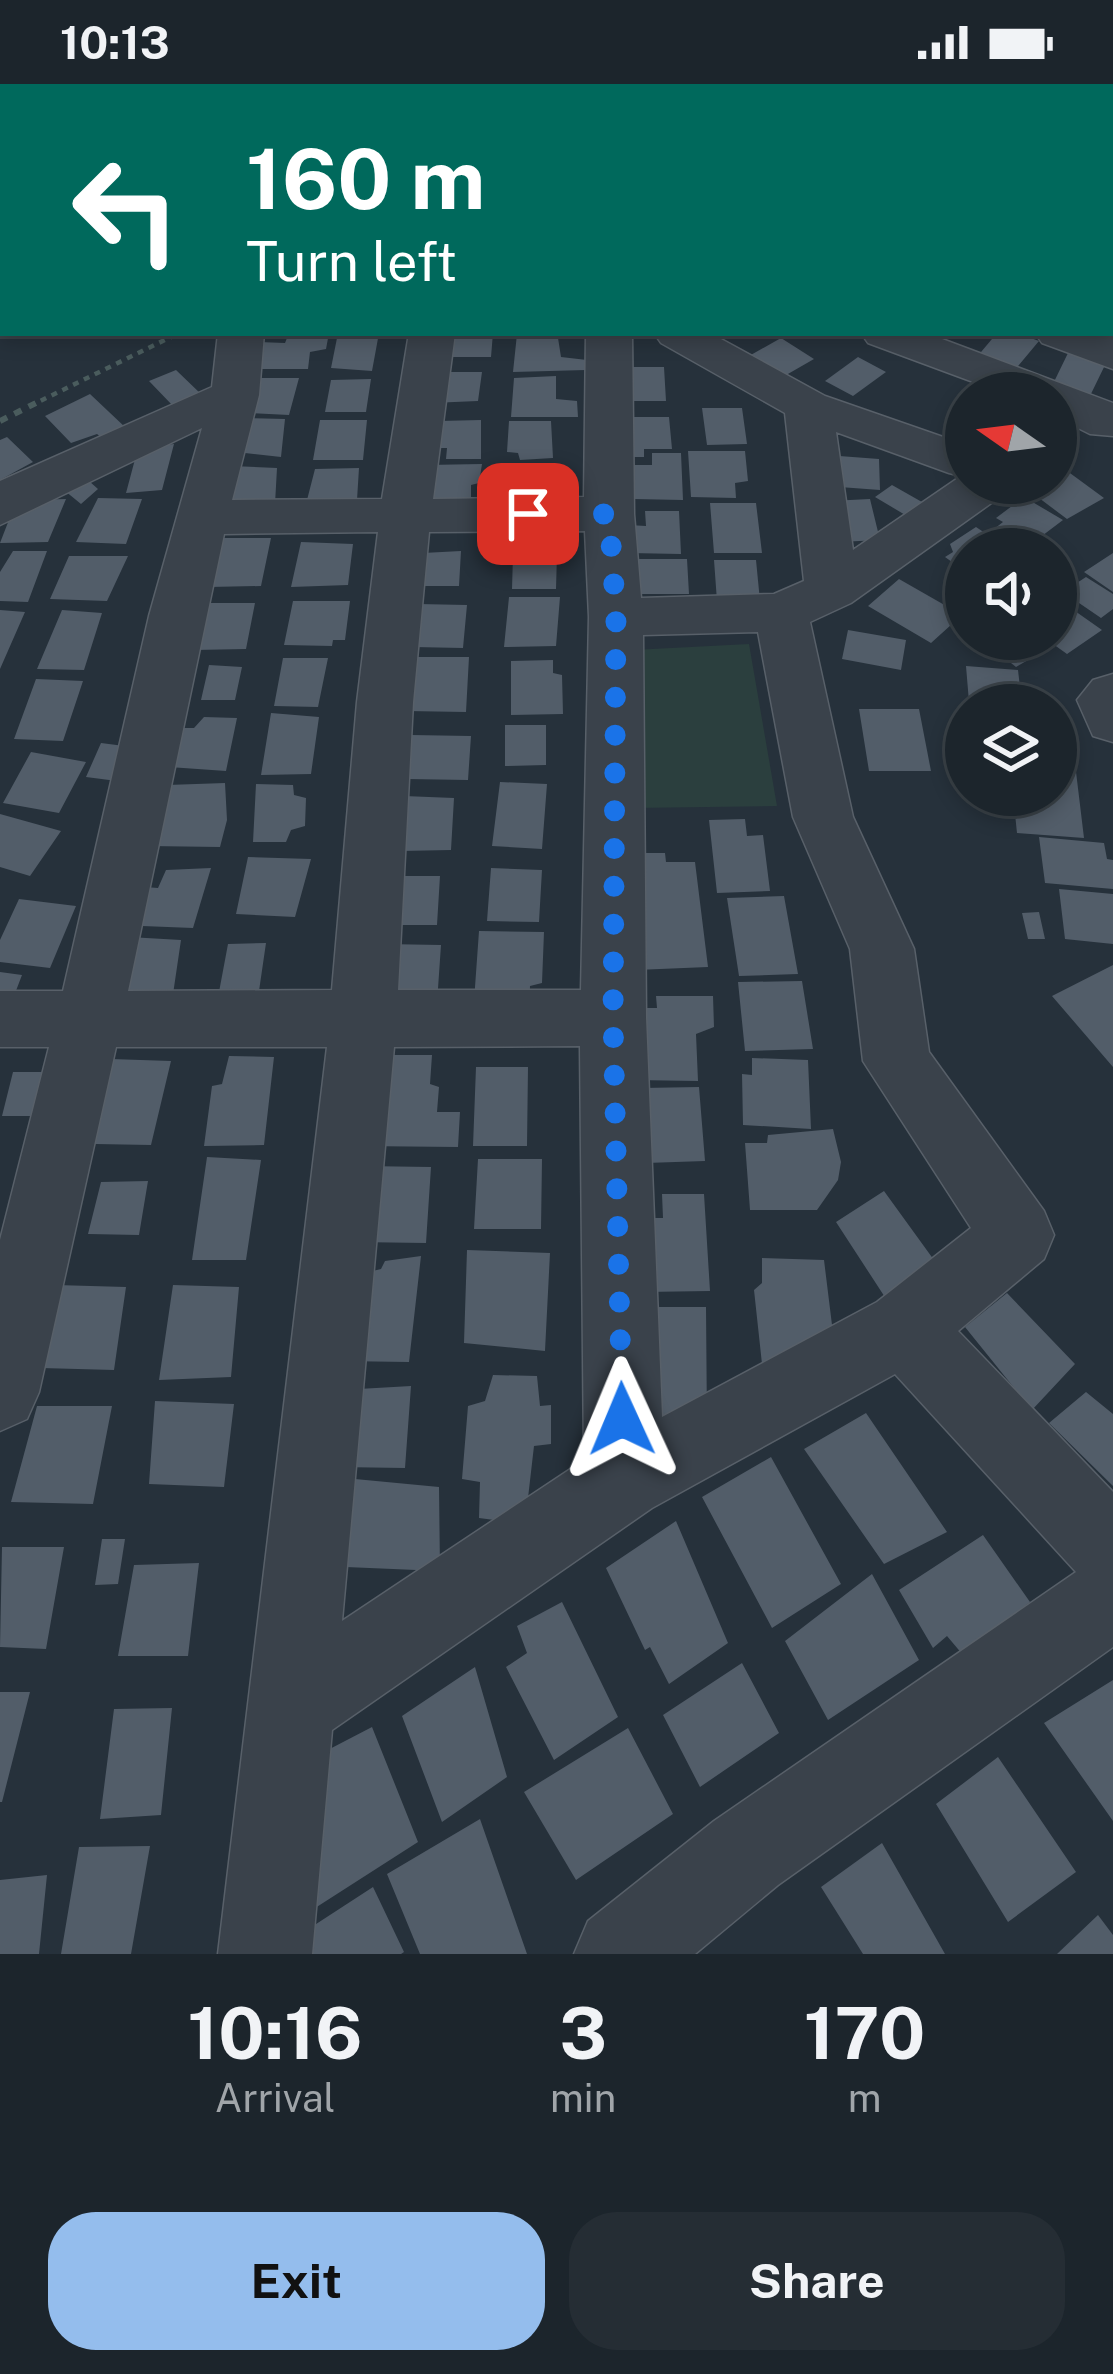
<!DOCTYPE html>
<html lang="en">
<head>
<meta charset="utf-8">
<style>
	:root { --surface:#1c252c; --page:#252d34; --text:#f1f3f6; --muted:#a0a5a9; --line:#3a4248; --accent:#94bded }
	body { margin:0; font-family:"Public Sans",sans-serif; background:var(--page); color:var(--text); height:100vh; display:flex; flex-direction:column; font-size:45px; white-space:nowrap }
	* { box-sizing:border-box; margin:0 }
	p { font-size:39px; color:var(--muted) }
	.icon { flex:none; width:66px; height:66px; fill:none; stroke:currentColor; stroke-width:2; stroke-linecap:round; stroke-linejoin:round }
	.map { position:relative; height:1870px; overflow:hidden }
	.side { display:flex; flex-direction:column; background:var(--surface); flex:1 }
	.side>* { flex:none }
	.guide { position:absolute; left:0px; top:0px; width:1113px; height:252px; box-shadow:0 6px 18px #0003,0 0 0 3px var(--line); background:#00695c; color:#fff; overflow:hidden }
	.needle { width:78px; rotate:284deg }
	.fabs { position:absolute; left:945px; top:288px; display:grid; gap:24px }
	.fabs a { display:grid; place-items:center; width:132px; height:132px; border-radius:50%; background:var(--surface); box-shadow:0 6px 18px #0003,0 0 0 3px var(--line); font-size:60px }
	.pin { position:absolute; display:grid; place-items:center; width:102px; height:102px; color:#fff; margin:-51px; border-radius:24px; box-shadow:0 6px 18px #0006 }
	.me { position:absolute; width:132px; margin:-66px; rotate:359deg; stroke-linejoin:round; filter:drop-shadow(0 0 9px #0008) }
	.turn { display:flex; align-items:center; gap:42px; height:252px; padding:0 48px; font-size:54px }
	.turn .icon { width:156px; height:156px; stroke-width:2.5 }
	.turn b { display:block; font-size:84px; line-height:102px }
	.eta { display:flex; justify-content:space-evenly; align-items:center; height:204px; text-align:center }
	.eta b { font-size:72px; font-weight:700; line-height:84px }
	.cta { display:flex; gap:24px; margin-top:auto; padding:24px 48px }
	.cta a { flex:1; height:138px; border-radius:48px; background:var(--accent); color:#111; font-size:48px; font-weight:700; line-height:138px; text-align:center }
	.cta a+a { background:var(--page); color:var(--text) }
	.status { display:flex; justify-content:space-between; align-items:center; height:84px; padding:0 60px; background:var(--surface); direction:ltr }
	.status svg { height:33px; fill:currentColor }
	.map>svg:first-child { display:block }
</style>
</head>
<body>
<div class="status"><b>10:13</b><svg viewBox="0 0 49 12"><path d="M0 12V9h3v3zM5 12V6h3v6zM10 12V3h3v9zM15 12V0h3v12zM26 1h20v11H26zM47 4h2v5h-2z"/></svg></div>
<div class="map">
<svg width="1113" height="1870" viewBox="0 0 1113 1870">
	<rect width="100%" height="100%" fill="#26313b"/>
	<!-- green -->
	<path fill="#2b3f3e" d="M0,0H692L3,3L0,241Z
		M749,560L777,722L632,724L633,566Z"/>
	<!-- building -->
	<path fill="#525d69" d="M289,249H329L326,265L310,268L308,285H253L259,258L285,259Z
		M338,249H379L372,287L331,284Z
		M449,249H493L491,273H445Z
		M997,249H1017L1039,257L1014,287L976,274Z
		M517,250L558,254L561,273L587,276L586,286L513,288Z
		M781,254L814,275L774,298L749,272Z
		M1068,269L1106,279L1089,314L1051,304Z
		M858,273L886,288L853,312L825,297Z
		M624,283H664L666,317H624Z
		M176,286L202,311L174,323L149,297Z
		M435,288H482L478,317L431,319Z
		M556,292V315L577,317L578,333H511L514,294Z
		M257,294H299L289,331L249,329Z
		M371,295L366,328H325L331,296Z
		M90,310L126,344L102,354L97,350L71,359L45,332Z
		M966,323V369L938,359Z
		M702,324H742L747,360L707,361Z
		M617,333H669L672,365H644V373H627Z
		M245,334L285,335L281,373L236,368Z
		M320,336H367L363,376H313Z
		M481,336V375H446L447,364H438L439,337Z
		M509,337H551L553,374L520,376L518,369L507,368Z
		M7,353L33,378L0,396V356Z
		M174,360L162,406L126,409L138,364Z
		M688,367H745L748,397L735,399L736,414L691,413Z
		M652,369H681L683,416L633,415L632,381H652Z
		M826,371L879,375L880,406L826,402Z
		M482,380L479,399L471,401V424L422,422L426,381Z
		M1059,381L1104,414L1067,435L1035,411L1045,406L1037,399H1056Z
		M232,382L277,384L275,420L222,419Z
		M508,383H554L552,429L505,428Z
		M359,384L357,416H307L315,385Z
		M81,390L98,405L81,420L59,402Z
		M892,401L929,422L912,435L875,413Z
		M1024,413L1063,436L1026,464L994,445L1003,438L996,434Z
		M98,414L142,415L126,460L76,458Z
		M66,415L48,458L0,459L12,428L29,416Z
		M870,415L880,456L839,458L830,417Z
		M710,419H756L762,469H714Z
		M645,427H679L681,470L629,469L628,441L646,442Z
		M976,443L1009,465H966V488L945,473L953,468L950,460Z
		M223,454H271L261,502L209,503Z
		M301,458L353,460L348,501L291,503Z
		M13,467H47L28,518L0,517V488Z
		M461,467L459,502H421L423,469Z
		M1113,469V508L1084,488Z
		M513,470H557L556,505H512Z
		M69,472H128L107,517L50,515Z
		M637,475H687L689,510H638Z
		M714,476H756L760,517H717Z
		M1086,493L1113,510V525L1101,534L1063,508Z
		M899,495L962,531L931,559L868,522Z
		M509,513H560L556,562L504,563Z
		M293,517H350L345,556H333L332,562L284,561Z
		M205,519H255L246,565L194,566Z
		M418,520L467,521L463,564L413,563Z
		M1065,520L1102,546L1067,570L1046,555H1056V525Z
		M0,526L25,528L0,585Z
		M62,526L102,529L84,586L37,585Z
		M848,546L906,556L901,586L842,575Z
		M1006,555H1031L1045,566L1016,583L991,563Z
		M411,573H469L466,628L406,627Z
		M283,574H328L318,623L274,622Z
		M553,576V589L562,591L563,630L511,631V577Z
		M209,581L242,583L235,616H201Z
		M966,582L1018,586L1022,621L969,618Z
		M36,595L83,597L63,657L14,655Z
		M859,625H919L931,687H869Z
		M271,629L319,633L311,690L261,691Z
		M204,633L237,634L226,687L169,683L178,644H194Z
		M1056,636L1070,638L1084,754L1017,749L1013,711H1056Z
		M505,641H546V681L505,682Z
		M411,651L471,652L468,696L407,695Z
		M101,659L132,663L117,697L86,693Z
		M31,668L86,678L59,729L3,719Z
		M500,698L547,700L542,765L492,762Z
		M225,699L227,736L220,763L148,762L167,701Z
		M256,700L293,701L294,711L306,714L305,742L291,746L286,758H253Z
		M404,712L454,714L451,766L400,767Z
		M0,730L61,747L30,792L0,783Z
		M745,735L747,752L763,751L770,807L717,809L709,736Z
		M1039,753L1104,759L1107,775L1113,776V805L1045,799Z
		M634,769H665L666,778H695L708,883L636,886Z
		M248,773L311,775L295,833L236,830Z
		M211,784L193,844L142,842L145,803L158,804L166,786Z
		M491,784L542,786L539,838L487,837Z
		M395,792H440L437,841H391Z
		M1059,805L1113,810V860L1065,855Z
		M784,812L798,890L739,892L727,814Z
		M19,815L76,822L50,884L0,878V856Z
		M1039,828L1045,855H1028L1022,829Z
		M479,847L544,848L542,899L530,902L529,932L473,931Z
		M129,853L181,856L172,917L112,913Z
		M266,859L259,907L219,908L228,860Z
		M384,860L441,861L437,919H379Z
		M1113,881V983L1052,912Z
		M0,888L22,891L9,925L0,924Z
		M802,897L813,965L745,967L738,898Z
		M656,912H713L714,943L696,950L698,997L634,996L633,924H657Z
		M366,971H432L430,1000L439,1003L437,1028H460L458,1063L359,1062Z
		M229,972L274,973L264,1061L204,1062L212,1002L222,1000Z
		M752,974L808,976L811,1045L743,1041L742,990L752,991Z
		M111,975L171,977L151,1061L95,1060Z
		M476,983H528L527,1062H473Z
		M13,988H42L31,1032H2Z
		M699,1003L705,1077L646,1079L642,1004Z
		M833,1045L841,1078L838,1096L817,1126H750L745,1059H767L768,1051Z
		M207,1073L261,1076L246,1176H192Z
		M478,1075H542L541,1145H474Z
		M363,1082L431,1083L426,1159L355,1158Z
		M148,1097L139,1151L88,1150L101,1098Z
		M884,1107L947,1194L892,1224L836,1138Z
		M662,1110H704L710,1207L644,1208L642,1134H663Z
		M467,1166L550,1169L545,1267L464,1259Z
		M421,1172L409,1278L340,1277L356,1191L381,1185L385,1177Z
		M762,1174L824,1176L833,1249L762,1280L754,1206L762,1199Z
		M56,1201L126,1203L114,1286L41,1284Z
		M173,1201L239,1203L231,1293L159,1296Z
		M1007,1209L1075,1280L1032,1326L965,1243Z
		M646,1223H706L707,1342L648,1344Z
		M493,1291L537,1292L540,1322L551,1321V1360L534,1362L525,1440L479,1434L480,1398L462,1395L468,1322L485,1317Z
		M411,1302L405,1384L338,1383L341,1306Z
		M1086,1308L1113,1330V1402L1049,1339Z
		M155,1317L234,1320L224,1403L149,1400Z
		M37,1322H112L93,1420L11,1418Z
		M866,1329L947,1448L884,1480L804,1365Z
		M771,1373L841,1500L772,1544L702,1413Z
		M334,1393L439,1403L440,1487L322,1482Z
		M676,1437L728,1559L669,1600L650,1563L645,1566L606,1484Z
		M983,1451L1030,1518L963,1571L947,1552L933,1564L899,1506Z
		M102,1455H125L118,1500L95,1501Z
		M2,1463H64L46,1565L0,1563Z
		M199,1479L188,1572H118L134,1481Z
		M872,1490L919,1576L828,1636L785,1557Z
		M562,1518L618,1633L554,1676L506,1583L527,1569L517,1542Z
		M742,1579L779,1649L700,1703L663,1631Z
		M475,1583L507,1693L442,1738L402,1632Z
		M1113,1596V1737L1044,1639Z
		M0,1608H30L2,1718H0Z
		M172,1624L161,1731L100,1735L114,1625Z
		M372,1643L418,1758L312,1826L295,1683Z
		M628,1644L673,1730L576,1796L524,1708Z
		M998,1673L1076,1788L1008,1838L936,1720Z
		M480,1735L527,1870H420L387,1790Z
		M882,1759L945,1870H863L821,1803Z
		M150,1762L131,1870H61L79,1763Z
		M47,1791L39,1870H0V1796Z
		M373,1803L404,1868L401,1870H270Z
		M1098,1831L1113,1851V1870H1057Z"/>
	<g fill="none" stroke-linecap="round" stroke-linejoin="round">
		<!-- minor casing -->
		<g stroke="#586069" stroke-width="3">
			<path id="minor" d="M722,0H760L761,3H723Z
				M810,0H848V3H810Z
				M948,0H989L946,3Z
				M1110,52L1113,53V77L1110,76Z
				M218,249H264L259,311L232,416L382,415L409,249H455L433,415L584,413L586,249H632L634,430L641,514L774,510L804,497L785,329L661,259L654,249H710L825,312L966,361V399H1011L1004,410L851,519L810,538L853,733L914,865L929,968L1044,1127L1054,1151L1044,1175L958,1247L1113,1408V1563L778,1801L695,1870H574L588,1837L714,1737L1076,1488L895,1290L652,1424L332,1646L312,1870H218L327,963H116L39,1308L27,1335L0,1347V1156L49,963H0V907H63L149,532L202,344L0,441V397L212,303ZM836,348L949,389L961,392L853,466ZM585,447L589,533L581,906H398L413,618L429,448ZM378,448L357,618L332,906L128,907L224,450ZM758,548L793,733L850,865L863,977L971,1144L877,1218L662,1333L646,934L643,551ZM580,962L584,1376L342,1537L394,963Z
				M861,249H926L1113,319V352L1090,350L1056,333V309H1003L868,259Z
				M1035,249H1098L1113,255V285L1042,259Z
				M1113,590V658L1093,652L1077,616L1093,596Z"/>
		</g>
		<!-- path-far1 -->
		<path stroke="#4a5c5d" stroke-width="4.5" stroke-dasharray="6 6" stroke-linecap="butt" d="M30,322L179,249"/>
		<!-- path -->
		<path stroke="#4a5c5d" stroke-width="6" stroke-dasharray="8 8" stroke-linecap="butt" d="M0,337L36,319"/>
		<!-- minor -->
		<use href="#minor" fill="#3a424b" fill-rule="evenodd"/>
	</g>
	<g fill="none" stroke-linecap="round" stroke-linejoin="round">
		<!-- route -->
		<path stroke="#1a73e8" stroke-width="21" stroke-dasharray="0 37.8" d="M528,430H609L616,532L613,934L622,1335"/>
	</g>
</svg>
<div class="fabs">
<a><svg class="needle" viewBox="-14 -14 28 28"><path d="M0-13l5 13h-10z" fill="#e53935"/><path d="M0 13l5-13h-10z" fill="#a0a5a9"/></svg></a>
<a><svg class="icon" aria-label="sound" viewBox="0 0 24 24"><path d="M4 9h4l5-4v14l-5-4H4zM17 9q2 3 0 6"/></svg></a>
<a><svg class="icon" aria-label="layers" viewBox="0 0 24 24"><path d="M12 4l9 5-9 5-9-5zM3 14l9 5 9-5"/></svg></a>
</div>
<div class="pin" style="left:528px;top:430px;background:#d93025"><svg class="icon" aria-label="arrive" viewBox="0 0 24 24"><path d="M6 21V4h12l-3 4 3 4H6"/></svg></div>
<svg class="me" style="left:622px;top:1335px" viewBox="-20 -20 40 40"><path d="M0-17L14 15 0 8-14 15z" fill="#1a73e8" stroke="#fff" stroke-width="4"/></svg>
<div class="guide">
<div class="turn"><svg class="icon" aria-label="left" viewBox="0 0 24 24"><path d="M17 20v-9H6M10 6l-5 5 5 5"/></svg><div><b>160 m</b>Turn left</div></div>
</div>
</div>
<section class="side">
<div class="eta">
<div><b>10:16</b><p>Arrival</p></div>
<div><b>3</b><p>min</p></div>
<div><b>170</b><p>m</p></div>
</div>
<div class="cta"><a>Exit</a><a>Share</a></div>
</section>
</body>
</html>
